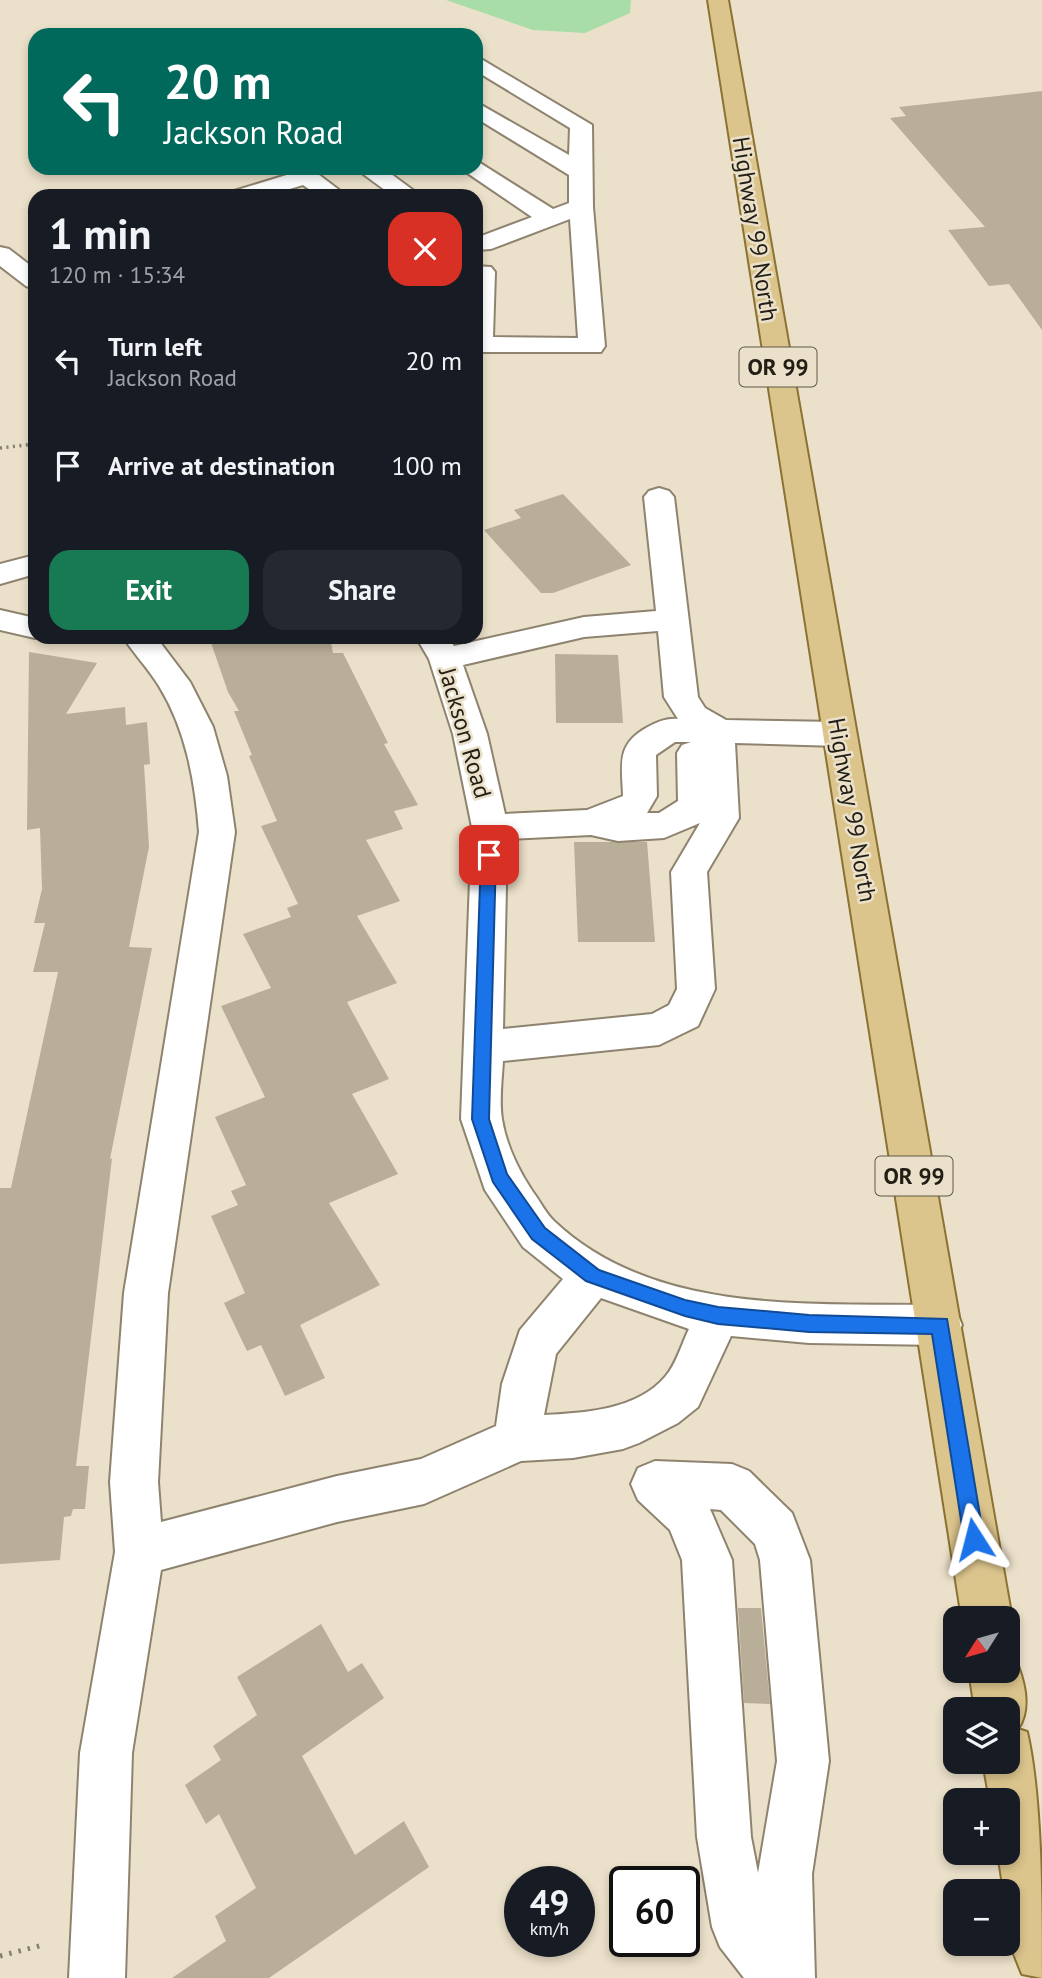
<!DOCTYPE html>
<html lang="en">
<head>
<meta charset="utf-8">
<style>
	:root { --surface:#171b24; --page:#242831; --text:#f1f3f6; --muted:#9ea1a6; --accent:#187a52 }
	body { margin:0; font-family:"PT Sans",sans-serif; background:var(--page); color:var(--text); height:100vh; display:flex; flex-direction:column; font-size:26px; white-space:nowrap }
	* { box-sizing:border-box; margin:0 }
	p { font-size:23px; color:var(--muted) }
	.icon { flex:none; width:38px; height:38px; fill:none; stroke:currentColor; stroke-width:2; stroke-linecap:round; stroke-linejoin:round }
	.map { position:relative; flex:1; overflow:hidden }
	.sheet { position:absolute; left:28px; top:189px; width:455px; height:455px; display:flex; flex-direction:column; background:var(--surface); border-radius:21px; box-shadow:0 4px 10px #0003 }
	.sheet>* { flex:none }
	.banner { position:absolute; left:28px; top:28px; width:455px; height:147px; border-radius:21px; box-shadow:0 4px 10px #0003; background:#00695c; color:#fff; overflow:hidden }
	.needle { width:46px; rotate:233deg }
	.controls { position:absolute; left:943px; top:1606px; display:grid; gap:14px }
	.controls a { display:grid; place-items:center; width:77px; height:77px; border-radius:14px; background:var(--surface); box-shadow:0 4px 10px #0003; font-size:35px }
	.speed { position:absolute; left:504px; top:1866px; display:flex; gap:14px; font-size:35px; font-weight:700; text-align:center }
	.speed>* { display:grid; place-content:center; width:91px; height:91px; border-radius:50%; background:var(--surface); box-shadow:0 4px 10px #0003; line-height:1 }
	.speed small { font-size:18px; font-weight:400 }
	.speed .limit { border:4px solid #111; border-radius:10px; background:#fff; color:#111 }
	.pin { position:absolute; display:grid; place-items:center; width:60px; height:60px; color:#fff; margin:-30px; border-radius:14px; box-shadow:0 4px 10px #0006 }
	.me { position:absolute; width:77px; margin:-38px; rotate:351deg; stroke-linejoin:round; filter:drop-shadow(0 0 5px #0008) }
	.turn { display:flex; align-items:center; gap:24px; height:147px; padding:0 21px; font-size:32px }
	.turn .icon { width:91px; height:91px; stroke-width:2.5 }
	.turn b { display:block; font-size:49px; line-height:60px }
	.round { display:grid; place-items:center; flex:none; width:74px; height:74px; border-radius:21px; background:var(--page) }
	.head { display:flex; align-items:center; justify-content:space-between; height:119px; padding:0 21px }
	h1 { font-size:42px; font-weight:800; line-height:52px }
	.button { display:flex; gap:14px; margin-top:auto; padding:14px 21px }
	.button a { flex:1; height:80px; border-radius:21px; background:var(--accent); color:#fff; font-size:28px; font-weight:800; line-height:80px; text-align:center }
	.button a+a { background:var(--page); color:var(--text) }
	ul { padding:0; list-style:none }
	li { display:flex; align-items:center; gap:21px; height:105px; padding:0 21px }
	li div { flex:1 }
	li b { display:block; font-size:26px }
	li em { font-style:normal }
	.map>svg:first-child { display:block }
</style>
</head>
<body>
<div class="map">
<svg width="1042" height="1978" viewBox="0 0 1042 1978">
	<rect width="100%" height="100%" fill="#ebe0c9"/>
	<!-- green -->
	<path fill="#a8dda8" d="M446,0H631L630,13L585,33L533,30Z"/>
	<!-- building -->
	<path fill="#b9ae98" d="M1042,91V330L1009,284L989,286L948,230L985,227L890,118L906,116L899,107Z
		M563,494L631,565L553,593H541L484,530L521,518L514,510Z
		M209,637H330L333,653H343L388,743L384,744L418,805L394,811L403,829L366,840L400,901L357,916L397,983L347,1002L389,1079L352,1094L398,1174L329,1203L380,1285L300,1325L325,1378L285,1396L261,1345L247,1351L224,1303L245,1293L211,1216L238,1205L231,1191L246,1185L215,1117L265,1097L221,1006L271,988L243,934L291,917L287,908L298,904L261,826L277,821L249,756L252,755L234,711H239L228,692Z
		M29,652L97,663L66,714L125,707L126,725L147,722L150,764L144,765L149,847L129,947L152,948L110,1159L112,1158L76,1466H89L85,1509H73L71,1516L64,1517L60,1560L0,1564V1188H11L58,972H33L45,923H34L42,889L40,828L27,830Z
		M555,654L618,655L623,723H556Z
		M574,842H647L655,942H578Z
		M738,1608H761L770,1704L744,1703Z
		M321,1624L348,1672L362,1663L384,1698L302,1756L355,1855L404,1821L429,1867L269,1978H172L226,1941L215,1916L256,1888L219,1814L206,1824L185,1785L221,1760L213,1746L257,1715L237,1677Z"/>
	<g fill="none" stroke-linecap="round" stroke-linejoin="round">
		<!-- minor casing -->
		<g stroke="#8e836e" stroke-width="4">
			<path id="minor" d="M476,56L592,125L593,207L605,346L601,352H476V266L491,267L495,272L493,337L578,338L570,219L491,249L476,250V238L532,217L460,168H476V162L480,163L553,209L569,203V175L476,118V102L569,155L570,128L476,71Z
				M355,168H383L421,196H393Z
				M306,169L314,171L347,196H319L303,185L266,196H230L234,191Z
				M0,247L9,249L35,269V289L26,286L0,266Z
				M659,488L669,491L674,497L698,697L705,708L726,720L838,722L850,726L855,734L850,742L838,746L735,743L739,818L707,872L715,989L698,1026L659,1045L503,1061C502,1079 499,1101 502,1119C506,1145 519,1171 533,1192C540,1201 546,1214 555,1222C655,1316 812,1303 940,1305L956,1311L962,1325L956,1339L940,1345L809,1343L731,1336L698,1407L678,1423L639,1443L623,1449L573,1458L521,1461L424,1504L337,1522L161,1570L132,1753L125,1978H69L80,1753L115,1552L110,1482L124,1293L199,832C195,781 186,730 159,686C148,668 134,654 123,637H156L190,682L213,727L227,776L235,832L168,1293L158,1482L161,1522L337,1476L421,1459L496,1426L502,1384L520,1330L563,1279L523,1247L485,1190L461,1119L472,827L453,734L429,659L416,637H448L454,646L584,617L656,611L644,497L649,491ZM658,631L664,697L678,719C666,718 657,722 646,728C616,745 622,765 623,796L587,810L505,814L487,734L463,665L584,637ZM675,742H691L682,745L677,753L678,801L659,813H647L657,796L656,755ZM700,823L671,872L677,989L669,1005L652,1014L503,1029L507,839L591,835L618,841L664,838ZM601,1298L689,1329C682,1343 676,1365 665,1377C637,1410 584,1413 544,1415L556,1354Z
				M35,555V574L0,584V564Z
				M0,610L35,618V637H40L35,638L0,630Z
				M655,1461L732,1464L749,1471L792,1513L810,1560L829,1761L812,1874L815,1978H744L720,1947L712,1927L697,1837L682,1560L670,1530L638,1500L631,1484L638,1468ZM710,1509L721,1510L755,1544L760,1560L777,1761L758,1873L751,1837L732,1560Z"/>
		</g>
		<!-- major casing -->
		<g stroke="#8b7232" stroke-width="4">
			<path id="major" d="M708,0H728L1012,1619L1008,1629V1619H962Z
				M1008,1651L1013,1653C1023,1677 1033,1706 1018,1729L1027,1732C1042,1796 1042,1907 1042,1978L1022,1974L1014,1954L1008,1892H1004L998,1853H1008V1801H990L983,1762H1008V1710H975L969,1671H1008Z"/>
		</g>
		<!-- path-far1 -->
		<path stroke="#877f6f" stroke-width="3.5" stroke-dasharray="2 4.5" stroke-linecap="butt" d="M0,448L35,444"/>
		<!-- path -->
		<path stroke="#877f6f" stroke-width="5" stroke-dasharray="2.5 7" stroke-linecap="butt" d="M0,1956L43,1945"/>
		<!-- minor -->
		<use href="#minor" fill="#fff" fill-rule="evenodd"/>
		<!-- major -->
		<use href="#major" fill="#dcc58d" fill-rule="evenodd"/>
	</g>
	<!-- route -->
	<path fill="#1a73e8" stroke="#114b97" stroke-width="2" d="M489,849L496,855L489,1119L507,1174L545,1228L599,1270L685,1300L718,1307L809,1315L947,1319L984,1539L981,1546L974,1549L967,1546L964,1539L932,1334L809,1332L718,1324L685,1316L586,1281L532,1239L493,1182L472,1119L481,855Z"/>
	<g text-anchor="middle" stroke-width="5" stroke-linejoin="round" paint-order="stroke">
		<!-- shield labels -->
		<g fill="#ebe0c9" stroke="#5e584b" stroke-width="2">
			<rect x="739.5" y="347.5" width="77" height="39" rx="5"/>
			<rect x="875.5" y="1156.5" width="77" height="39" rx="5"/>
		</g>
		<g font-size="23" font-weight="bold" fill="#221e15">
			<text x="778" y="375">OR 99</text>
			<text x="914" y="1184">OR 99</text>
		</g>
		<!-- street labels -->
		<g font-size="24" fill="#221e15" stroke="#ebe0c9">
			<text transform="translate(755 229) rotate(81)" y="8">Highway 99 North</text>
			<text transform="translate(465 733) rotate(74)" y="8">Jackson Road</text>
			<text transform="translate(852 810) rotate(80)" y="8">Highway 99 North</text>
		</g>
	</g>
</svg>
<div class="controls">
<a><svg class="needle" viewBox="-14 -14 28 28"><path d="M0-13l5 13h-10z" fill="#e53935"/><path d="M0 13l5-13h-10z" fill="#9ea1a6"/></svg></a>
<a><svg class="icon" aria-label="layers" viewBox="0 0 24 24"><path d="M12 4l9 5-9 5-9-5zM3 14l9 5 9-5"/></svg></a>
<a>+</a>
<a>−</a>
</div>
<div class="speed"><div>49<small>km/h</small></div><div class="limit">60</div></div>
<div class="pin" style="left:489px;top:855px;background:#d93025"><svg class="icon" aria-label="arrive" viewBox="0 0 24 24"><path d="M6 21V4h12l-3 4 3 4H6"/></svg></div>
<svg class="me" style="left:974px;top:1539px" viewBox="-20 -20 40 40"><path d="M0-17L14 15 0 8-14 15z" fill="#1a73e8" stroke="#fff" stroke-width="4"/></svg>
<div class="banner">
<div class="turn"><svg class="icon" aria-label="left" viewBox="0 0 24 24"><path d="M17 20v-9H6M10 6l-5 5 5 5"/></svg><div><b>20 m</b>Jackson Road</div></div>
</div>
<section class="sheet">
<div class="head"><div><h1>1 min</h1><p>120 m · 15:34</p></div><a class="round" style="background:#d93025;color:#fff"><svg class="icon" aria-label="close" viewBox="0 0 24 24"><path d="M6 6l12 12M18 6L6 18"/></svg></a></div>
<ul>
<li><svg class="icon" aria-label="left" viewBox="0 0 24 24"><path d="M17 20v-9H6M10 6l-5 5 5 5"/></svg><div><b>Turn left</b><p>Jackson Road</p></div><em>20 m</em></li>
<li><svg class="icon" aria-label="arrive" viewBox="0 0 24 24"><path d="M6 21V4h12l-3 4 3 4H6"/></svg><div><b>Arrive at destination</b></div><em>100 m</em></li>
</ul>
<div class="button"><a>Exit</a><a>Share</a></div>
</section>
</div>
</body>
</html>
